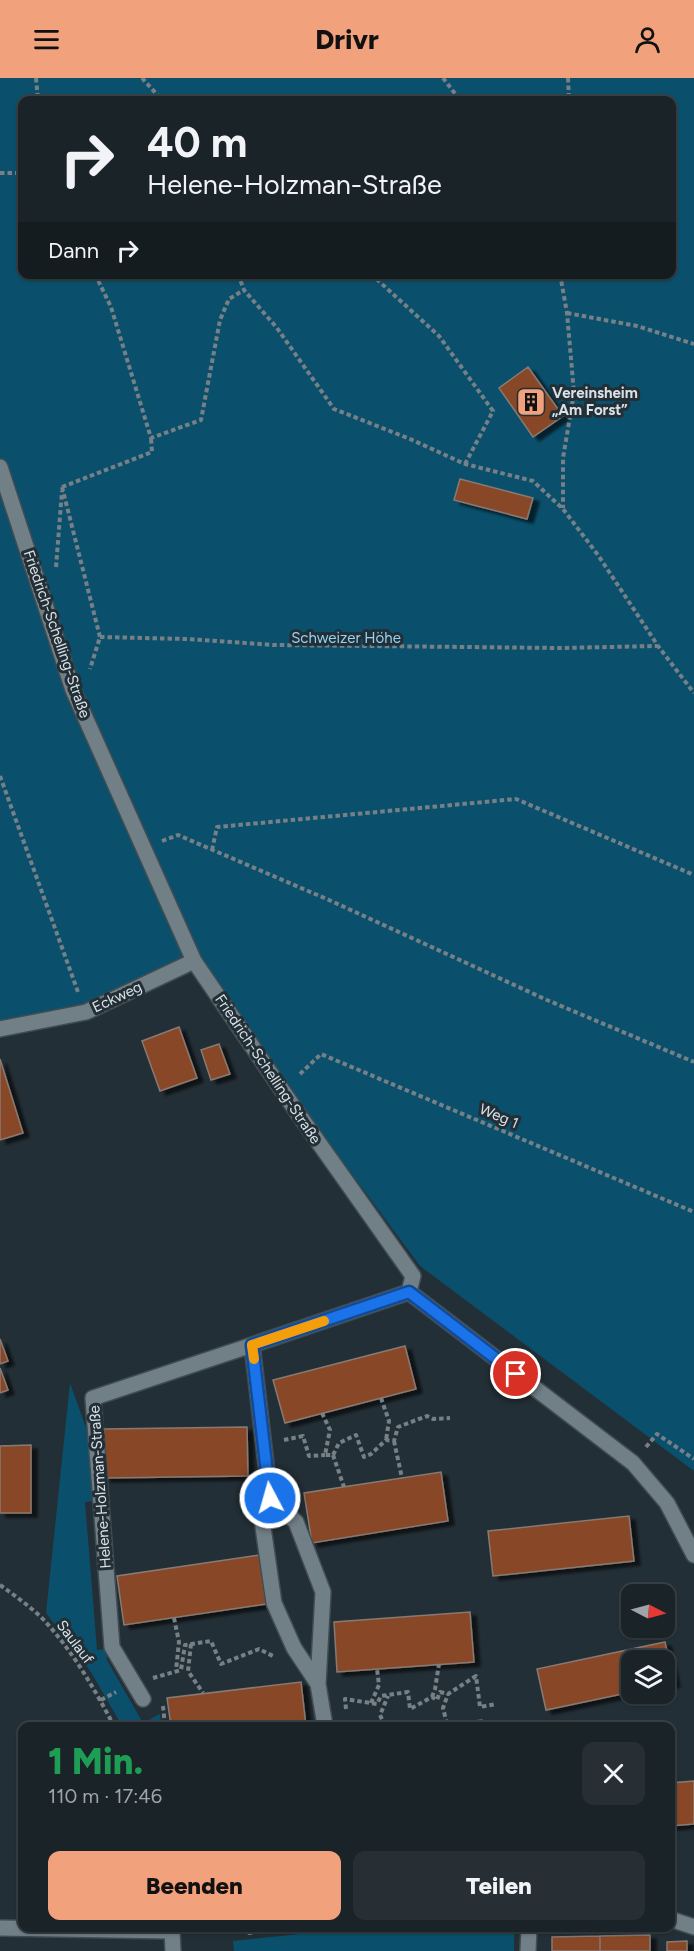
<!DOCTYPE html>
<html lang="de">
<head>
<meta charset="utf-8">
<style>
	:root { --surface:#1a2328; --page:#272f34; --text:#f1f3f6; --muted:#9fa4a8; --line:#384045; --accent:#f1a17c }
	body { margin:0; font-family:Figtree,sans-serif; background:var(--page); color:var(--text); height:100vh; display:flex; flex-direction:column; font-size:22px; white-space:nowrap }
	* { box-sizing:border-box; margin:0 }
	p { font-size:20px; color:var(--muted) }
	.icon { flex:none; width:33px; height:33px; fill:none; stroke:currentColor; stroke-width:2; stroke-linecap:round; stroke-linejoin:round }
	.map { position:relative; flex:1; overflow:hidden }
	.side { position:absolute; left:18px; top:1644px; width:657px; height:210px; display:flex; flex-direction:column; background:var(--surface); border-radius:12px; box-shadow:0 2px 4px #0004,0 0 0 2px var(--line) }
	.side>* { flex:none }
	.banner { position:absolute; left:18px; top:18px; width:658px; height:183px; border-radius:12px; box-shadow:0 2px 4px #0004,0 0 0 2px var(--line); background:#1a2328; color:var(--text); overflow:hidden }
	.needle { width:39px; rotate:96deg }
	.buttons { position:absolute; left:621px; top:1506px; display:grid; gap:12px }
	.buttons a { display:grid; place-items:center; width:54px; height:54px; border-radius:12px; background:var(--surface); box-shadow:0 2px 4px #0004,0 0 0 2px var(--line); font-size:30px }
	.pin { position:absolute; display:grid; place-items:center; width:51px; height:51px; color:#fff; margin:-26px; border:3px solid #fff; border-radius:50%; box-shadow:0 2px 6px #0007 }
	.me { position:absolute; width:66px; margin:-33px; rotate:354deg; stroke-linejoin:round; filter:drop-shadow(0 0 4px #0008) }
	.turn { display:flex; align-items:center; gap:21px; height:126px; padding:0 30px; font-size:27px }
	.turn .icon { width:78px; height:78px; stroke-width:2.5 }
	.turn b { display:block; font-size:42px; line-height:51px }
	.then { display:flex; align-items:center; height:57px; padding:0 30px; background:#0003; gap:12px; font-size:22px }
	.round { display:grid; place-items:center; flex:none; width:63px; height:63px; border-radius:12px; background:var(--page) }
	.head { display:flex; align-items:center; justify-content:space-between; height:102px; padding:0 30px }
	h1 { font-size:36px; font-weight:800; line-height:45px; color:#1e9e55 }
	.button { display:flex; gap:12px; margin-top:auto; padding:12px 30px }
	.button a { flex:1; height:69px; border-radius:12px; background:var(--accent); color:#111; font-size:24px; font-weight:800; line-height:69px; text-align:center }
	.button a+a { background:var(--page); color:var(--text) }
	header { display:flex; justify-content:space-between; align-items:center; height:78px; padding:0 30px; background:var(--accent); color:#111; font-size:27px; font-weight:800 }
	.map>svg:first-child { display:block }
</style>
</head>
<body>
<header><svg class="icon" aria-label="menu" viewBox="0 0 24 24"><path d="M4 6h16M4 12h16M4 18h16"/></svg>Drivr<svg class="icon" aria-label="person" viewBox="0 0 24 24"><circle cx="12" cy="8" r="4"/><path d="M4 21q1-7 8-7t8 7"/></svg></header>
<div class="map">
<svg width="694" height="1873" viewBox="0 0 694 1873">
	<defs>
		<filter id="shadow"><feDropShadow dx="6" dy="4" stdDeviation="1.5" flood-color="#0009"/></filter>
	</defs>
	<rect width="100%" height="100%" fill="#232f36"/>
	<!-- green -->
	<path fill="#0a506c" fill-rule="evenodd" d="M0,0H694V1393L420,1188L194,883L86,934L0,951ZM22,22H672V196H22Z
		M70,1305L89,1358L94,1423L85,1424L97,1572L106,1571L107,1582L143,1645L160,1636L161,1648H122L91,1594L46,1535Z
		M337,1850H514V1873H234L233,1863L300,1856Z"/>
	<!-- building -->
	<path fill="#884727" stroke="#887a73" stroke-width="1.5" filter="url(#shadow)" d="M528,289L563,338L533,359L499,310Z
		M460,401L533,420L527,441L454,422Z
		M179,949L197,1000L160,1013L142,963Z
		M219,966L230,996L211,1002L201,972Z
		M0,981L23,1055L0,1062Z
		M0,1261L8,1283L0,1286Z
		M405,1268L416,1311L285,1345L273,1302Z
		M0,1290L8,1312L0,1315Z
		M247,1349L248,1398L105,1400L104,1351Z
		M31,1367V1435H0V1368Z
		M441,1394L448,1443L312,1465L304,1415Z
		M629,1438L634,1483L493,1498L488,1453Z
		M259,1477L266,1526L124,1547L117,1498Z
		M470,1534L474,1584L337,1594L334,1544Z
		M665,1564L674,1605L664,1607V1582H632V1614L546,1632L537,1591Z
		M301,1604L306,1648H171L167,1620Z
		M482,1642L483,1648H425L447,1646Z
		M694,1703V1746L670,1748V1705Z
		M650,1857V1873H600V1858Z
		M600,1858V1873H552V1859Z
		M687,1863V1873H667V1864Z"/>
	<g fill="none" stroke-linecap="round" stroke-linejoin="round">
		<!-- minor casing -->
		<g stroke="#414c51" stroke-width="18">
			<path id="minor" d="M0,389L73,612L194,883L297,1034L413,1198L409,1214L633,1385L667,1425L694,1477
				M0,951L86,934L194,883
				M270,1420L296,1444L323,1514L318,1606
				M143,1621L112,1569L93,1320L252,1267
				M325,1648L318,1606L294,1570L274,1525L263,1449L270,1420L252,1267L409,1214
				M670,1841L694,1849
				M0,1850L172,1853L173,1873
				M528,1873L529,1850"/>
		</g>
		<!-- path -->
		<path stroke="#768086" stroke-width="4" stroke-dasharray="4.5 3" stroke-linecap="butt" d="M36,0L38,22
			M142,0L162,22
			M443,0L460,22
			M568,0L569,22
			M0,95H22
			M95,196L111,229L151,360L201,342L220,242L229,221L244,212
			M238,196L244,212L277,250L334,331L410,361L465,386L533,403L563,431L598,477L658,568L694,615
			M371,196L439,258L493,333L465,386
			M560,196L567,235L574,315L563,380V430
			M567,235L637,248L694,266
			M62,409L100,559L90,591
			M62,409L152,374L151,360
			M56,489L62,413
			M100,559L187,561L274,567L560,570L657,568
			M0,698L78,914
			M162,763L178,757L329,822L547,922L694,984
			M212,772L217,749L516,721L694,797
			M300,996L321,976L694,1134
			M381,1320L389,1343L386,1362
			M322,1335L330,1352L325,1377H333L339,1365L356,1357L364,1379L371,1376L386,1362L394,1363L398,1349L427,1338L433,1341L450,1340
			M284,1362L303,1358L309,1378L325,1377
			M394,1363L402,1400
			M646,1369L657,1356L694,1381
			M333,1377L344,1409
			M0,1507C14,1517 28,1527 41,1539C71,1570 94,1610 114,1648
			M174,1540L179,1564L176,1592
			M191,1566L188,1593L203,1615
			M153,1600L181,1592L185,1567L211,1563L221,1586L259,1571L275,1579
			M432,1619L435,1611L439,1586
			M101,1622L116,1614
			M371,1625L379,1607L377,1591
			M163,1628L165,1648
			M346,1631L345,1621L377,1626L381,1618L408,1614L410,1631L432,1619L437,1622L440,1614L448,1616L476,1598L480,1629L496,1626
			M447,1646L443,1630L448,1616
			M385,1648L380,1637L388,1618
			M226,1850L249,1855L288,1850"/>
		<!-- minor -->
		<use href="#minor" stroke="#717f87" stroke-width="15"/>
	</g>
	<g fill="none" stroke-linecap="round" stroke-linejoin="round">
		<!-- route casing -->
		<g stroke="#114b97" stroke-width="15">
			<path id="route" d="M270,1420L252,1267L409,1214L516,1296"/>
		</g>
		<!-- route -->
		<use href="#route" stroke="#1a73e8" stroke-width="10"/>
		<!-- slow -->
		<path stroke="#f59e0b" stroke-width="10" d="M254,1281L252,1267L324,1243"/>
	</g>
	<!-- icons -->
	<defs>
		<g id="building-square" transform="scale(1.5)"><rect x="-9" y="-9" width="18" height="18" rx="4" fill="#f1a17c" stroke="#232f36"/><path d="M-4-6H4V6H1V3H-1V6H-4ZM-2.5-4.3h1.7v1.8h-1.7ZM.8-4.3h1.7v1.8H.8ZM-2.5-1h1.7V.8h-1.7ZM.8-1h1.7V.8H.8Z" fill="#111"/></g>
	</defs>
	<g fill-rule="evenodd">
		<use href="#building-square" x="531" y="324"/>
	</g>
	<g text-anchor="middle" stroke-width="6" stroke-linejoin="round" paint-order="stroke">
		<!-- poi labels -->
		<g font-size="15" font-weight="bold" fill="#d9e1e6" stroke="#232f36" text-anchor="start">
			<text x="552" y="320">Vereinsheim<tspan x="552" dy="17">„Am Forst”</tspan></text>
		</g>
		<!-- street labels -->
		<g font-size="15" fill="#d9e1e6" stroke="#232f36">
			<text transform="translate(57 556) rotate(71)" y="5">Friedrich-Schelling-Straße</text>
			<text transform="translate(117 919) rotate(-25)" y="5">Eckweg</text>
			<text transform="translate(268 991) rotate(56)" y="5">Friedrich-Schelling-Straße</text>
			<text transform="translate(499 1038) rotate(23)" y="5">Weg 1</text>
			<text transform="translate(100 1409) rotate(-94)" y="5">Helene-Holzman-Straße</text>
			<text transform="translate(75 1564) rotate(53)" y="5">Saulauf</text>
		</g>
		<!-- park labels -->
		<g font-size="15" fill="#94d2f2" stroke="#232f36">
			<text x="346" y="565">Schweizer Höhe</text>
		</g>
	</g>
</svg>
<div class="buttons">
<a><svg class="needle" viewBox="-14 -14 28 28"><path d="M0-13l5 13h-10z" fill="#e53935"/><path d="M0 13l5-13h-10z" fill="#9fa4a8"/></svg></a>
<a><svg class="icon" aria-label="layers" viewBox="0 0 24 24"><path d="M12 4l9 5-9 5-9-5zM3 14l9 5 9-5"/></svg></a>
</div>
<div class="pin" style="left:516px;top:1296px;background:#d93025"><svg class="icon" aria-label="arrive" viewBox="0 0 24 24"><path d="M6 21V4h12l-3 4 3 4H6"/></svg></div>
<svg class="me" style="left:270px;top:1420px" viewBox="-20 -20 40 40"><circle r="17" fill="#1a73e8" stroke="#fff" stroke-width="3"/><path d="M0-11L8 9 0 5-8 9z" fill="#fff"/></svg>
<div class="banner">
<div class="turn"><svg class="icon" aria-label="right" viewBox="0 0 24 24"><path d="M7 20v-9h11M14 6l5 5-5 5"/></svg><div><b>40 m</b>Helene-Holzman-Straße</div></div>
<div class="then">Dann<svg class="icon" aria-label="right" viewBox="0 0 24 24"><path d="M7 20v-9h11M14 6l5 5-5 5"/></svg></div>
</div>
<section class="side">
<div class="head"><div><h1>1 Min.</h1><p>110 m · 17:46</p></div><a class="round"><svg class="icon" aria-label="close" viewBox="0 0 24 24"><path d="M6 6l12 12M18 6L6 18"/></svg></a></div>
<div class="button"><a>Beenden</a><a>Teilen</a></div>
</section>
</div>
</body>
</html>
